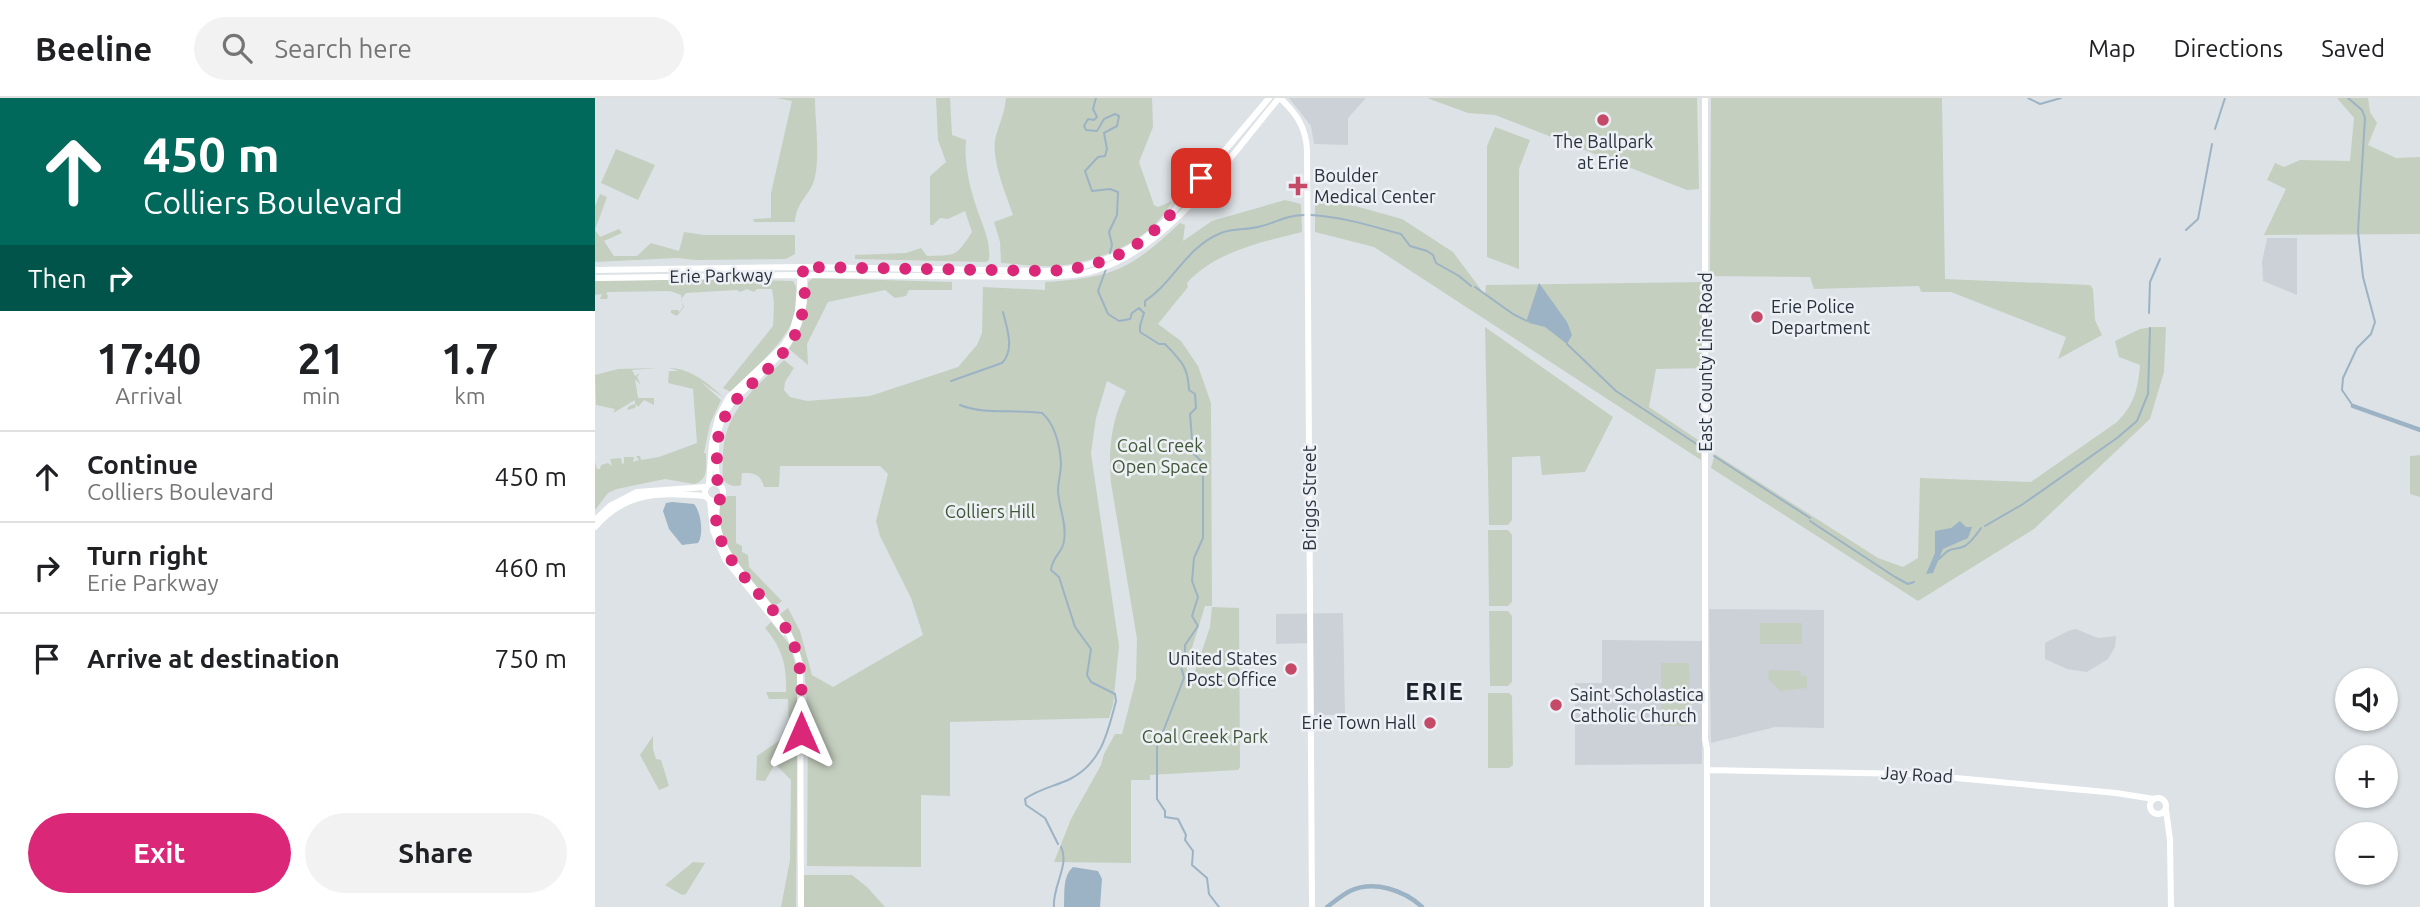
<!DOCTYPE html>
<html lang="en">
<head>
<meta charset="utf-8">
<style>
	:root { --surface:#fff; --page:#f2f2f2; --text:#202124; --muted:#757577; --line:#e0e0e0; --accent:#db2777 }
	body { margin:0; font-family:Ubuntu,sans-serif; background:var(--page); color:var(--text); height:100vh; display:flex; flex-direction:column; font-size:26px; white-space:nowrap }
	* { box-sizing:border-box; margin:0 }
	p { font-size:23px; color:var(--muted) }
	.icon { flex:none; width:38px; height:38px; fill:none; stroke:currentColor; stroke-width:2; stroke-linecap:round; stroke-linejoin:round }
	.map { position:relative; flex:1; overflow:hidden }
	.drawer { display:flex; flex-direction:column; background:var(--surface); width:595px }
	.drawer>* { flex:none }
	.top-card { background:#00695c; color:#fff; overflow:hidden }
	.tools { position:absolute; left:1740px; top:570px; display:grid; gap:14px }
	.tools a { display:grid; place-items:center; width:63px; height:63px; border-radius:50%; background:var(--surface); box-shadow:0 2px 5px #0004; font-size:35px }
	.pin { position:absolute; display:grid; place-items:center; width:60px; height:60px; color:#fff; margin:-30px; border-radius:14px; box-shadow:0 4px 10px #0006 }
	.me { position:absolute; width:77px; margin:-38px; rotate:0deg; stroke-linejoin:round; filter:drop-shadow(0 0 5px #0008) }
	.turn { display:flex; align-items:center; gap:24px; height:147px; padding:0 28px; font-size:32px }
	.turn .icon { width:91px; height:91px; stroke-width:2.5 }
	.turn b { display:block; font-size:49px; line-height:60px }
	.then { display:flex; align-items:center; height:66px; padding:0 28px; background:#0003; gap:14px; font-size:26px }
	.eta { display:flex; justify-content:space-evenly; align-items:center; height:119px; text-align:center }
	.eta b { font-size:42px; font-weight:700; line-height:49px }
	.button { display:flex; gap:14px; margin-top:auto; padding:14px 28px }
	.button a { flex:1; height:80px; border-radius:42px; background:var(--accent); color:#fff; font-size:28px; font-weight:700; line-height:80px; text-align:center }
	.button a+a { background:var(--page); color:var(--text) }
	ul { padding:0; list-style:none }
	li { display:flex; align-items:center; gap:21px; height:91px; padding:0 28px; border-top:2px solid var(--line) }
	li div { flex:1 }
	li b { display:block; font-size:26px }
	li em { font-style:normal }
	header { display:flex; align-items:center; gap:42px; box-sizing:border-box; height:98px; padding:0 35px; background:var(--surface); border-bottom:2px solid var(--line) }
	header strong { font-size:33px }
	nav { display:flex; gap:38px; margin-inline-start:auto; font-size:24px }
	.search { width:490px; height:63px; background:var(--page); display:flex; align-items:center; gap:18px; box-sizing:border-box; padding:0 24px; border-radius:38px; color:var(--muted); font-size:26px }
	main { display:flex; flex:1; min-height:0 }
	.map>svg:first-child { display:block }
</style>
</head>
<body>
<header>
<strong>Beeline</strong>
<div class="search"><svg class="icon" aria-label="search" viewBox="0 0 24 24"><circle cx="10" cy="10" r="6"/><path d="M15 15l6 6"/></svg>Search here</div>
<nav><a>Map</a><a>Directions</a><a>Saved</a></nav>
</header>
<main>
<section class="drawer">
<div class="top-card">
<div class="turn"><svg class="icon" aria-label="ahead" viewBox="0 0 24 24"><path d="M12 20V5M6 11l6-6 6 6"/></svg><div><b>450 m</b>Colliers Boulevard</div></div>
<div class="then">Then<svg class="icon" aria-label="right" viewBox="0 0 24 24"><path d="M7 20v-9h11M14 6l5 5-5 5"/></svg></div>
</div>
<div class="eta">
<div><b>17:40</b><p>Arrival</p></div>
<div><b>21</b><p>min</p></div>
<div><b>1.7</b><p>km</p></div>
</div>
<ul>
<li><svg class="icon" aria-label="ahead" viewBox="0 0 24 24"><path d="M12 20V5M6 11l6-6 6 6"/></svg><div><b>Continue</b><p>Colliers Boulevard</p></div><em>450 m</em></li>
<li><svg class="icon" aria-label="right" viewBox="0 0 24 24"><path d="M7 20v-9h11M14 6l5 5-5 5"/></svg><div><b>Turn right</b><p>Erie Parkway</p></div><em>460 m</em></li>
<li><svg class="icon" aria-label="arrive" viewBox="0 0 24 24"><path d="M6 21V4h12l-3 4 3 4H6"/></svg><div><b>Arrive at destination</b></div><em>750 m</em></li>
</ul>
<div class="button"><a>Exit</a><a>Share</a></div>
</section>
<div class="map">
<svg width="1825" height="809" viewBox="0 0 1825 809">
	<rect width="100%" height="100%" fill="#dde2e6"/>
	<!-- built -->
	<path fill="#ccd1d8" d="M694,0H771L753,20V47L719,46L716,28Z
		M1672,140H1702V197L1668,183L1667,164Z
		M1114,511L1229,512V630L1180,629L1116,645Z
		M748,515L750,617H719L718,545L681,546V516Z
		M1481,531L1503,540L1521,538L1520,549L1513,561L1492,574L1472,571L1450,561V545L1473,533Z
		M1007,542L1107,543V666L980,667V585H1007Z"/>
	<!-- green -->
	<path fill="#c5cfbf" d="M181,0H220C220,23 225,56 220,79C216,97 201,103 200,124H159L158,121L176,120V95L197,3Z
		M341,0H355L357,37L371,42C369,65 374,86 381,108C387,127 396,142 394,162L391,164L260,161V157L311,155L326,150L332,158C363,157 360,159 377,134L370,113L353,121L345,120L338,127H335V78L351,64L343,42Z
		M411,0H557L558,29L544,64L559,107L563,109L577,103C557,143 504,164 461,168C443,169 424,166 406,165L405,144L399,124L418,117C411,96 397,64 400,42C403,28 410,15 411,0Z
		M832,0H1102L1104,91L1092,92L900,17L873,15Z
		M1116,0H1347L1350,181L1495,187L1498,191L1500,222L1507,237L1463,261L1471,239L1356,194H1326L1324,188L1219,191L1215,179L1115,178Z
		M1742,0H1773L1775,14L1782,25L1773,47L1801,60L1825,59V136L1669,137L1691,91L1672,82L1680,65L1689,69L1705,62L1755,63L1759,20Z
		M900,29L935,42L924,71V171L892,159V48Z
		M21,51L60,67L43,102L6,85Z
		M5,96L12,99L0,132L5,139L24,131L27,135L9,143L19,158H42L56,145L84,153L89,134L109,137H200V156L191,161L101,162L82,160L0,164V108Z
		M690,102L706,106L707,134C667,144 621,153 592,185L593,189L563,226L586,243L603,268L616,305L617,508H610L592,566V581L597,582L615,529L617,509L644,510L645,669L643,672L555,677V682H536V765L459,764L476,721L506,667L509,656L520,636H527L541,581L542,541L516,385C513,352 516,323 531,293L512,283L501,320L496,355L524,548L518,607L514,620L355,624V698L326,697V769L212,768L213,622L209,567L203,549L184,517L193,510L205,533L217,577L238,589L328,537L316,500L285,438L281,423L293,376L285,368H185L184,389H169C166,376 159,375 147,375L146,387C140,389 131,388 128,380C127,375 128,368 128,363C127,315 157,293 189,262L199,270L190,284L189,292L195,299L212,303L275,298L363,269L382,247L387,235L388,189L450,192V184C518,180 536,171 585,125L590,127L588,143L617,123Z
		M742,103L807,121L858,154L890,197L891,187L1109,184L1111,270L1061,271L1054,309L1106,344V362L779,149L720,134V105Z
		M218,180L357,184V192H314L311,198L300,200L290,192L233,204L212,246L213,267L194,251C208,228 212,210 213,184Z
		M126,181L198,183C222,221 159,270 136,294L128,290L178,228L179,205L177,191H162L159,194L152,191L145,194L142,192L91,195L86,201L89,209L82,218L76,215V212H83L84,214L88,209L86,197L75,193L14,194L11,195L13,198L12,201H5L7,196L0,197V183Z
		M890,229L1018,319L990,374L947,377L945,358L917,359V422L913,427H894Z
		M1558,229H1571L1569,274L1555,321L1439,431L1323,503L1116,370L1120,356L1283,460L1308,469L1323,460L1325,380L1436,384L1522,324C1539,307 1543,291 1545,267L1524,259L1520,243L1545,231Z
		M63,270L37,272L40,278L45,275L42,279L46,287L40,281L43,300H59V307L49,302L43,309L41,306L40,310L32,312L34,308L40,306V302L18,315L20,311L1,307L0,277L23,271Z
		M74,270C96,270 114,286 129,300L106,284L126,302L115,326L109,355H111C111,368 114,382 99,386L70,381L22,391L13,395L0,412V364L2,371H5L6,367L13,365L17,368L15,361L26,360L27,366L29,365V359H39L38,364L44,362L41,358H45L46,362L64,359L102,345L98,291L73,285L74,273H84Z
		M1825,357V399L1815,396V358Z
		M133,398H141V445L147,448V454L153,457L154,469L187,503L180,508H177C152,477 119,447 125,404Z
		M893,432H913L917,437V504L913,508H894Z
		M894,513H913L917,518V584L913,588H895Z
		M176,524L195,547L203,576L201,809H186L195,762L196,682L180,666L170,683L161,682L162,658L194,636L193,601H174L171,594H191C192,567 187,550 170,530Z
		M1165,525H1207V546H1165Z
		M1066,565H1094L1095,628H1066Z
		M1174,572L1205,573L1206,578H1212V590L1185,593L1173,581Z
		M893,595H914L917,598L918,667L914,670H893Z
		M58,638V651L61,661L66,662L74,688L64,692L45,657Z
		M98,764L110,765L91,796L87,797L70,787Z
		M209,777H257L272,789L290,809H209Z"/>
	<!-- water -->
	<path fill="#9bb3c4" d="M944,185L972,224L977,237L972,246L950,229L934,225L932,221Z
		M77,404L99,406C106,414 109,437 103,445L87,447L74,431L68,413L71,405Z
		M1365,423L1371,429H1377L1373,440L1348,451L1338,475L1331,476L1340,455V433L1356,430Z
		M478,769L503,773L507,781L505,809H469C470,795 467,779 478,769Z"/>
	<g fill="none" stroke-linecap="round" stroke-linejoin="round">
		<!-- stream -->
		<path stroke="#9bb3c4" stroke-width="2" d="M501,0L498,11L502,19L499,22L493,21L489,28L491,32L502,33L509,21L520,16L524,18L522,28L509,35L512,51L510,58L503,59L490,73L497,93L515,91L523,94L522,117L514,134L517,147L515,155
			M1433,0L1445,6L1466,0
			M1753,0L1767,12L1770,20L1763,133L1768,179L1780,224L1776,236L1762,250L1748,280L1747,292L1758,308
			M1620,31L1630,0
			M716,117C748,119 776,128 806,136L815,148L832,153L838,157L841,165L864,178L876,188
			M1591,132L1603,121L1617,46
			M511,171L503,193L513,216L524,223L535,221L537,215L544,210L549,215L545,228V234L564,246H570C586,263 593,268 594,292L600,296L601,310L595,316L598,355L608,365V440L599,460L597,483L603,499L597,518L603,528L590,547V561L586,568L589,580L562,649V701L570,713V719L583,721L591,737L590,742L598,753L597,767L612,780L614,796L624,809
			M880,189L918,216L932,223
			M550,208V203C579,184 591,149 626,135C638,130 651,132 663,129C681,125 690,117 710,117
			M1554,215L1555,184L1565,161
			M972,246L1021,293L1103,347
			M356,283L407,265C420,252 412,230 408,214
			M365,307C389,317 419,311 447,315C460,326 465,348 466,365C466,375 463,384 463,393C464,410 472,426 469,443C468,454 457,459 456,472L464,479L480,529L496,551L492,577L496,584L520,596L521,603C513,633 507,665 475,681C461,688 443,691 430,701L431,707L450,720L463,746
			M1119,358L1215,420
			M1215,423L1300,479L1313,486L1319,484
			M1390,428L1428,406L1522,340L1542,323L1553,296L1555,230
			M1344,461C1358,446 1357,454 1370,448C1376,444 1382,436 1386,430
			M459,809C457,789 475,767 466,749"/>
		<!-- canal -->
		<path stroke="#9bb3c4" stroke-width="4.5" d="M1758,308L1825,332
			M732,809C739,804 747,797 755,793C779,782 809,792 827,809"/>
		<!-- secondary -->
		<path stroke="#fff" stroke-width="6" d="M685,0C701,15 711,29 712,52L717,809
			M1110,0V641L1112,651
			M0,172L207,169L457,173C504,169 540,153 573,120L674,0
			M0,180L199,177L443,179C464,178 487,178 507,170C579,144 635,58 684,0
			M110 394a9 9 0 1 1 18 0a9 9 0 1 1-18 0Z
			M123,385C119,362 119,333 132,312C138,301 148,293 157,285C192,251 216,227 208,174
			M114,386L117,345L123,320L134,299L188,248L197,234L203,213L206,174
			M115,402L118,432L130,461L189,534
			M123,402C111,452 165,490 189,528C197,540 202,554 205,568L206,809
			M0,422L15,408L42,394L110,389
			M0,429C31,393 66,394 110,398
			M1112,672L1318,676L1521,695L1559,701
			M1555 708a8 8 0 1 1 16 0a8 8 0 1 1-16 0Z
			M1571,712L1575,742L1576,809
			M1112,809V650"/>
	</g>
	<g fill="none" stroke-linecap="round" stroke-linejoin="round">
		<!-- route -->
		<path stroke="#db2777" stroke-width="12" stroke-dasharray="0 21.6" d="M206,635C206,603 210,570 196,540C176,497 118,465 121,412C122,404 127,400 128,393C127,389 124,387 123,384C120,377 122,364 122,357C121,299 165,288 194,247C209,226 213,194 207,169L457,173C532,167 561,137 606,80"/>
	</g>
	<!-- markers -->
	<g fill="#c44a68" stroke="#edf0f4" stroke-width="2.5">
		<circle cx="1008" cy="22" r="7"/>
		<path d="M699.5 77.5h7v7h7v7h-7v7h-7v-7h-7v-7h7z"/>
		<circle cx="1162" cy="219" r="7"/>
		<circle cx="696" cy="571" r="7"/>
		<circle cx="961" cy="607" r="7"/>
		<circle cx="835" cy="625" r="7"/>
	</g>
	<g text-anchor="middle" stroke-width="5" stroke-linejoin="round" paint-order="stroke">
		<!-- poi labels -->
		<g font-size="18" fill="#28313c" stroke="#edf0f4" text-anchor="start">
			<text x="1008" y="50" text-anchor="middle">The Ballpark<tspan x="1008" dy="21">at Erie</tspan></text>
			<text x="719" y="84">Boulder<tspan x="719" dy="21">Medical Center</tspan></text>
			<text x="1176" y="215">Erie Police<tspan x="1176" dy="21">Department</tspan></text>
			<text x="682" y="567" text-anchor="end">United States<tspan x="682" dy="21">Post Office</tspan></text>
			<text x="975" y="603">Saint Scholastica<tspan x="975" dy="21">Catholic Church</tspan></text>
			<text x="821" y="631" text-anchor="end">Erie Town Hall</text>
		</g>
		<!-- street labels -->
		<g font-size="18" fill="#28313c" stroke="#edf0f4">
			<text transform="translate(126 178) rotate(-1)" y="6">Erie Parkway</text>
			<text transform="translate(1111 264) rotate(-90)" y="6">East County Line Road</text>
			<text transform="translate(715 400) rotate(-90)" y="6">Briggs Street</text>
			<text transform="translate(1322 677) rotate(3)" y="6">Jay Road</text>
		</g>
		<!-- park labels -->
		<g font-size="18" fill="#3f5636" stroke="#edf0f4">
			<text x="565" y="354">Coal Creek<tspan x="565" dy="21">Open Space</tspan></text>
			<text x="395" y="420">Colliers Hill</text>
			<text x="610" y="645">Coal Creek Park</text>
		</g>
		<!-- district labels -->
		<g font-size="24" font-weight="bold" letter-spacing="2" fill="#1a222c" stroke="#edf0f4">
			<text x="840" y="602">ERIE</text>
		</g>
	</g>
</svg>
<div class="tools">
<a><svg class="icon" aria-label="sound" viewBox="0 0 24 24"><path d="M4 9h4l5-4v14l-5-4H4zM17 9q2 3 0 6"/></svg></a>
<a>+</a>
<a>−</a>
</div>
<div class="pin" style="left:606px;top:80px;background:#d93025"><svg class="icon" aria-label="arrive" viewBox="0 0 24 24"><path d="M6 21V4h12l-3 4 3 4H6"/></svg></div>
<svg class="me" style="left:206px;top:635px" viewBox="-20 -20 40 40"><path d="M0-17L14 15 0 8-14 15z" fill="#db2777" stroke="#fff" stroke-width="4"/></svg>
</div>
</main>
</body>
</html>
